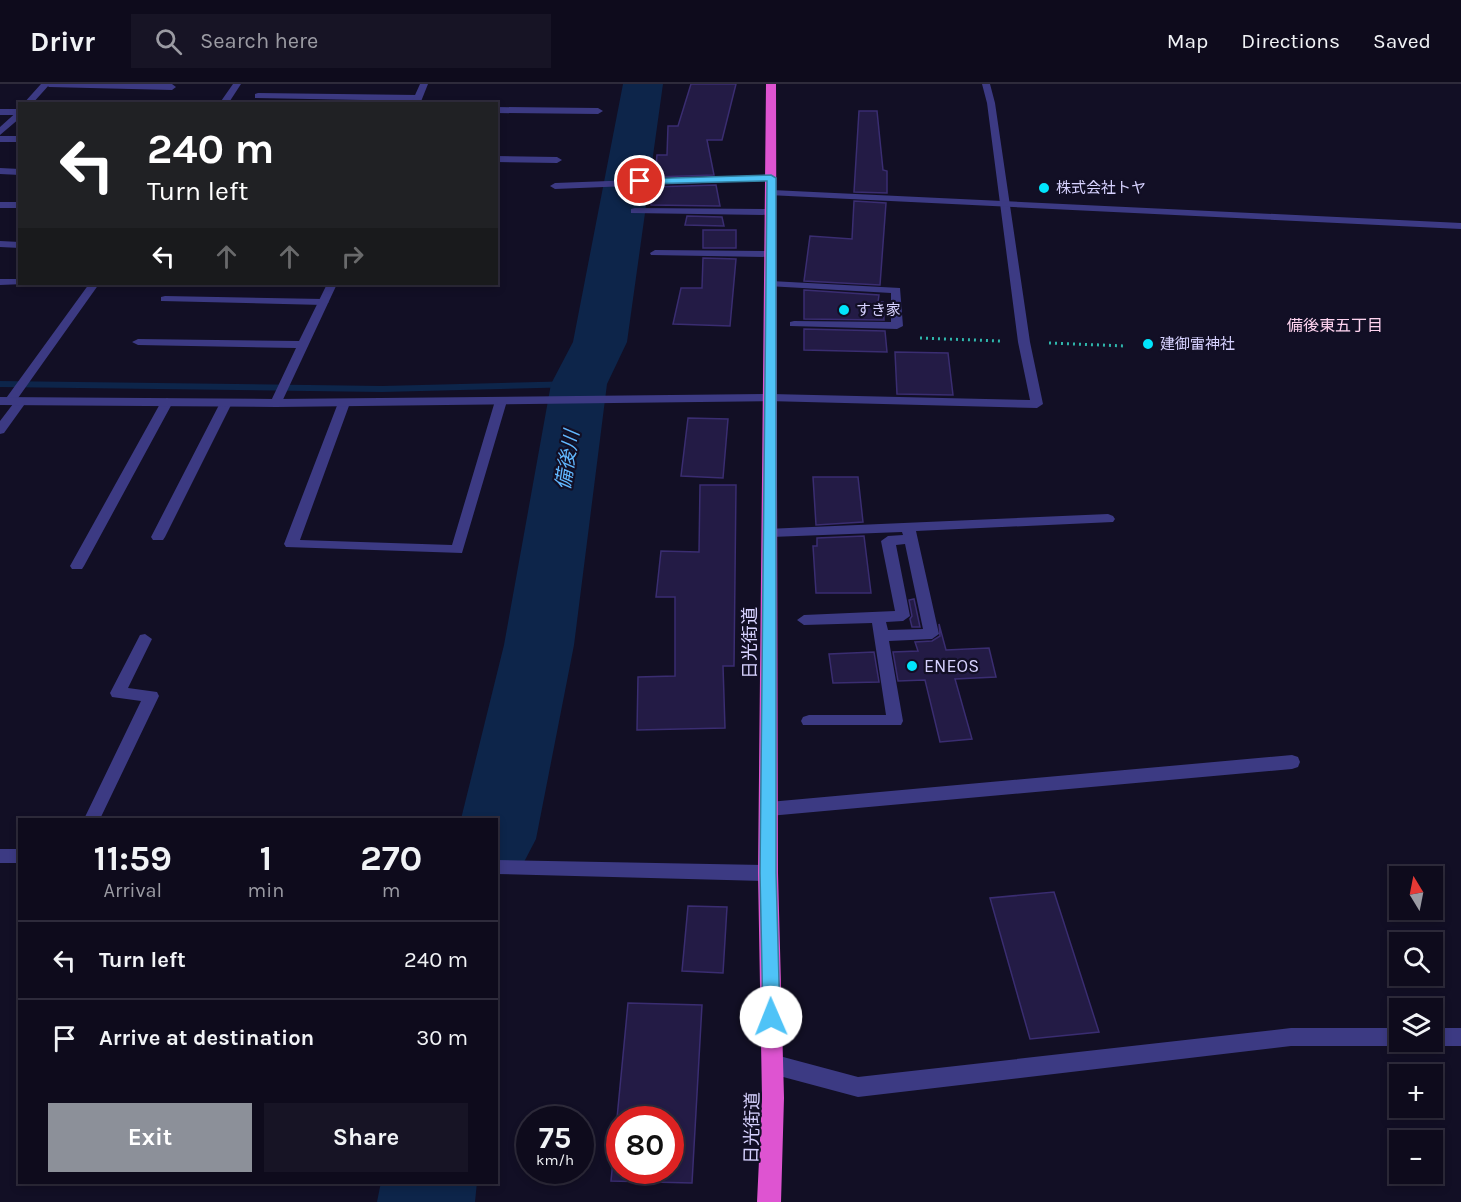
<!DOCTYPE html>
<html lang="en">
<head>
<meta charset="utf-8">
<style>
	:root { --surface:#0e0b1c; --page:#171425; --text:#f1f3f6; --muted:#9b9ba3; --line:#2e2b3b; --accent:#8c9099 }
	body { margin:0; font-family:Karla,"Noto Sans JP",sans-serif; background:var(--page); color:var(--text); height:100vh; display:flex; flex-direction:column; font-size:22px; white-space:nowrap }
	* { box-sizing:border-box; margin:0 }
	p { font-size:20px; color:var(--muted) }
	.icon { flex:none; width:33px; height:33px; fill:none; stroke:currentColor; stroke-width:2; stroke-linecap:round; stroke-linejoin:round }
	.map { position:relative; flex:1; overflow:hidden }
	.side { position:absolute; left:18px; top:734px; width:480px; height:366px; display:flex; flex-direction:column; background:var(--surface); border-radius:0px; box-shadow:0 3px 9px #0003,0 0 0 2px var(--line) }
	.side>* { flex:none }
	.guide { position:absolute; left:18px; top:18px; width:480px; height:183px; border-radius:0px; box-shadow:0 3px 9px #0003,0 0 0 2px var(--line); background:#202124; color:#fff; overflow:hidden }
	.needle { width:39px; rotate:350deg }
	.fabs { position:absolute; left:1389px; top:782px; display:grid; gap:12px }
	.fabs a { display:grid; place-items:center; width:54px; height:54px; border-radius:0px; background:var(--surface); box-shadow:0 3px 9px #0003,0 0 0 2px var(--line); font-size:30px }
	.speed { position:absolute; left:516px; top:1022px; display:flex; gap:12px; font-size:30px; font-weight:700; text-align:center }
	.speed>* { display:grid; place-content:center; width:78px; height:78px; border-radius:50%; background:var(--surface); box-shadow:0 3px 9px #0003,0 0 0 2px var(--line); line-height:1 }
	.speed small { font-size:15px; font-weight:400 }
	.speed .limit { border:9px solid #d22; background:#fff; color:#111 }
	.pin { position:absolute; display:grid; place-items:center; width:51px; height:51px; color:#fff; margin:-26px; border:3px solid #fff; border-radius:50%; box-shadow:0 2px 6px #0007 }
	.me { position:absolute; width:66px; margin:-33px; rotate:359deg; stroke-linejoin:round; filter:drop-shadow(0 0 4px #0008) }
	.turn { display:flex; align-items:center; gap:21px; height:126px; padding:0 30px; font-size:27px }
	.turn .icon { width:78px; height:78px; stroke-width:2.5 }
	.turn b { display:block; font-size:42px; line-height:51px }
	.lanes { display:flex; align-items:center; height:57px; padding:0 30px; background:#0003; justify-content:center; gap:30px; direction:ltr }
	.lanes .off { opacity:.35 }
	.eta { display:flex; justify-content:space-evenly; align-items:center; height:102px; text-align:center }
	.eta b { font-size:36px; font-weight:700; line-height:42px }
	.cta { display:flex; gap:12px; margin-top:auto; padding:12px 30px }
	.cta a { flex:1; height:69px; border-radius:0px; background:var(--accent); color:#fff; font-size:24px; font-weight:700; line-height:69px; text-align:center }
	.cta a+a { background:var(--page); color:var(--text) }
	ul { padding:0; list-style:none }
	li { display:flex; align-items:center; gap:18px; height:78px; padding:0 30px; border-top:2px solid var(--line) }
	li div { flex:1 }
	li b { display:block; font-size:22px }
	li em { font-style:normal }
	header { display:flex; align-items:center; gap:36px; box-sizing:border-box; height:84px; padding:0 30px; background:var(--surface); border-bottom:2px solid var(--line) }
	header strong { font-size:28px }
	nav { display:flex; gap:33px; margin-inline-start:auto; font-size:21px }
	.search { width:420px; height:54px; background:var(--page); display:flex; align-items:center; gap:15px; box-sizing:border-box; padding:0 21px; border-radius:0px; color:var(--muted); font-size:22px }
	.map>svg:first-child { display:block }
</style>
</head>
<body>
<header>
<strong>Drivr</strong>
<div class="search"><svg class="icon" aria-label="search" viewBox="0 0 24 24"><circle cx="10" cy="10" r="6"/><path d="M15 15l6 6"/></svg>Search here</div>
<nav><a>Map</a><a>Directions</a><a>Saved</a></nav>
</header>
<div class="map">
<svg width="1461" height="1118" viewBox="0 0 1461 1118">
	<rect width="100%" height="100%" fill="#120f25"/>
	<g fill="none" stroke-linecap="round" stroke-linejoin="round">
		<!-- stream -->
		<path fill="#0d254a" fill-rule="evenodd" d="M0,297L382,302L579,297L584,300L579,303L382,308L0,303Z"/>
		<!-- river -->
		<path fill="#0d254a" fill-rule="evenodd" d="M623,0H663L627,258L607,300L574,561L536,755L524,778L496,788V735H461L504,561L551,300L573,258Z
			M381,1098H477L475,1118H377Z"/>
	</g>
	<!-- building -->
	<path fill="#231b45" stroke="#3a2d71" stroke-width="1.5" fill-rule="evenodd" d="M691,0H736L722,56H707L714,91L655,93L657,71H667L668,42H678Z
		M859,27H877L883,86L887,87V109L854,108Z
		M716,101L720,122L651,121L653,103Z
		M854,117L886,119L880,201L804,197L810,152L852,155Z
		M687,132L722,133L724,142L685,141Z
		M703,146H736V164H703Z
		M703,174L736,175L730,242L673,240L681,204H702Z
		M804,206L879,211L878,218H883L884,236L804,235Z
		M804,245L885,247L887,268L804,266Z
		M895,268L948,269L953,311L897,310Z
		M688,334L728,335L723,394L681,392Z
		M813,393H858L863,438L816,441Z
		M700,401H736L734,582H723L725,644L637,646L638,593L675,592V513H656L661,467L699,468Z
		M864,452L871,509H816L813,462H817V454Z
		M914,515L920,543H912L910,535L912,532L909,516Z
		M939,540L946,566L989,564L996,593L955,595L972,655L940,658L925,596L898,597L893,568L918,567L915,558L932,557L940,552Z
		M874,568L879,598L833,599L829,570Z
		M1054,808L1099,948L1030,955L990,814Z
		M688,822L727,823L723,889L682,887Z
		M628,919L702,921L692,1099L611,1097ZM620,1035H670V1086H620Z"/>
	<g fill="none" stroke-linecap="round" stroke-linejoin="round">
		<!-- path -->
		<path stroke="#2fb6ac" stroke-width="3" stroke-dasharray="2 4" stroke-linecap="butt" d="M920,254L1000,257
			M1049,259L1126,262"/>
		<!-- service -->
		<path fill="#3c3a83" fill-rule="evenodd" d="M45,0H172L176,3L172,6L49,3Z
			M233,0H241L228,20H219Z
			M982,0H990L995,19L1030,258L1043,320L1037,324L767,317V311L771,310L1030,316L1018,258L987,19Z
			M258,9L418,11L422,14L418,17L255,14V10Z
			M496,23L598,24L603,27L598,30L496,29Z
			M0,25H20V31H0Z
			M0,52H20V58H0Z
			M496,72L557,73L562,76L557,79L496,78Z
			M0,84L20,85V91L0,90Z
			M771,91L776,94L774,96L555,105L550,102L555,99Z
			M0,118H20V124H0Z
			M635,124L771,125L776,128L771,131L631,129V125Z
			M0,157L20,158V164L0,163Z
			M655,166L771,167L776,170L771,173L651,171L650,169Z
			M0,195H20V200H24L0,201Z
			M771,197L900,204L903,242L897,245L790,242V238L794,237L891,238V209L767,202L766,200Z
			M89,200H99L18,314H25L27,317L4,349L0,350V337L13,320L4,317Z
			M165,212L323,215L329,218L323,221L161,217V213Z
			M501,313L507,317L462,469L286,463L284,460L338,319L344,315L350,319L300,456L452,461L495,317Z
			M167,314L173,318L84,482L82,485H72L70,482L161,318Z
			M226,315L232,319L165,453L163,456H153L151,453L220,319Z
			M1108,430L1113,432L1115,435L1113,438L916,447L939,550L932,555L889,557L903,637L901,641H803L801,637L803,633L809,631H886L872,539L804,541L797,536L804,531L895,527L881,457L888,452L903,451L902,448L771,453L764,448L766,445ZM905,460L923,545L888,546L886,538L903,537L910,532L896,461Z
			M145,550L152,555L128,604L157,608L159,612L100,735H84L141,617L112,613L110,609L140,551Z
			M1292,671L1298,673L1300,678L1298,683L1292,685L769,732L763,730L761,725L763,720L769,718Z
			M1291,944H1400V957H1408L1400,962H1291L858,1013L772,990L765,987L762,980L765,973L772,970L858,993Z
			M1432,944H1461V962H1432L1425,960L1424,957H1432Z"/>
		<!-- minor -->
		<path fill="#3c3a83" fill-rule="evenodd" d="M41,0H50L32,20H23Z
			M420,0H428L420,20H411Z
			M20,25V34L0,51V43Z
			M772,106L1461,139V145L768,111L767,109Z
			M327,200H337L280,322L276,323L270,319L296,264L138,261L132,258L138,255L299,257Z
			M0,765H20V779H0Z
			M496,776L768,781L774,784L777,789L774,794L768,797L496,790Z"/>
		<!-- tertiary -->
		<path fill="#3c3a83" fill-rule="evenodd" d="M771,310L777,314L775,317L276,323L0,321V313L276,315Z"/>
		<!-- trunk -->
		<path fill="#de54d1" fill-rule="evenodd" d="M766,0H776L778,789L784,1014L781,1118H757L762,1014L758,789Z"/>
	</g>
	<!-- route -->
	<path fill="#4fc3f7" stroke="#337fa1" stroke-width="1.5" d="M771,91L776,94V789L780,933L777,938L771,941L765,938L763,933L760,789L767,97L640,100L636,97L640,95Z"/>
	<!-- markers -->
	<g fill="#01e5fc" stroke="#120f25" stroke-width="2">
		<circle cx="1044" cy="104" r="6"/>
		<circle cx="844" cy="226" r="6"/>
		<circle cx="1148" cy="260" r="6"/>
		<circle cx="912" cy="582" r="6"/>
	</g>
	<g text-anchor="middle" stroke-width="4.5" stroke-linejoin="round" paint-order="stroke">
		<!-- far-poi labels -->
		<g font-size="15" fill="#d7d2ff" stroke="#120f25" text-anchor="start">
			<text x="1056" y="109">株式会社トヤ</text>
			<text x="856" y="231">すき家</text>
			<text x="1160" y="265">建御雷神社</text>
		</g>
		<!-- far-neighbourhood labels -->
		<g font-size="16" fill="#ffd4f0" stroke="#120f25">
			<text x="1335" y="247">備後東五丁目</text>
		</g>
		<!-- street labels -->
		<g font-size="18" fill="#d7d2ff" stroke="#120f25">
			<text transform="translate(750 559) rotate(-90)" y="6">日光街道</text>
			<text transform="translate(752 1044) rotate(-89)" y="6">日光街道</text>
		</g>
		<!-- poi labels -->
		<g font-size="18" fill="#d7d2ff" stroke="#120f25" text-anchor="start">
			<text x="924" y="588">ENEOS</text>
		</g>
		<!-- water labels -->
		<g font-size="20" font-style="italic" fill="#61b7fe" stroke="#120f25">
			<text transform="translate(567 376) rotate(-81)" y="7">備後川</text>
		</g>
	</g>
</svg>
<div class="fabs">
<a><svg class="needle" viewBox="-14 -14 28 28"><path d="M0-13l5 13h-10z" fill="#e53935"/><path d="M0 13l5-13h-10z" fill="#9b9ba3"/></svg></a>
<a><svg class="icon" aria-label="search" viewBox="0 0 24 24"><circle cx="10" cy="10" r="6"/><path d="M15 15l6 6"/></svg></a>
<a><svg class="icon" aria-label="layers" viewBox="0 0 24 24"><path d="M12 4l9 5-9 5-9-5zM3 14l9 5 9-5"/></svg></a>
<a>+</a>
<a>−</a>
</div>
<div class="speed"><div>75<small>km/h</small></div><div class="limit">80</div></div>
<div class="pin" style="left:640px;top:97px;background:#d93025"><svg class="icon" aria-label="arrive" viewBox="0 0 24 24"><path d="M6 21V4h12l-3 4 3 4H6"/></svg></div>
<svg class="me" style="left:771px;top:933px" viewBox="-20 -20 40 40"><circle r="19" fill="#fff"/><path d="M0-13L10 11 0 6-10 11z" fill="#4fc3f7"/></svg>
<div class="guide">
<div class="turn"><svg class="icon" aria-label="left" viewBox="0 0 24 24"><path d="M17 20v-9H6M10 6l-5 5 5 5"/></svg><div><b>240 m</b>Turn left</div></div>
<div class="lanes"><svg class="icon" aria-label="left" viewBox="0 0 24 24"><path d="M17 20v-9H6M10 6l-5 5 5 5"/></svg><svg class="icon off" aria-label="ahead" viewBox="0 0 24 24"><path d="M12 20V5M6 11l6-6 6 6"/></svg><svg class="icon off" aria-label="ahead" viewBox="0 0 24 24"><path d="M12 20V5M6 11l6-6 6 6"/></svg><svg class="icon off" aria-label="right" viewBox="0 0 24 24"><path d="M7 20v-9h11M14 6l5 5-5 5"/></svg></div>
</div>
<section class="side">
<div class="eta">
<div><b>11:59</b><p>Arrival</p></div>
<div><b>1</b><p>min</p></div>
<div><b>270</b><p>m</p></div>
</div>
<ul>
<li><svg class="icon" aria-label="left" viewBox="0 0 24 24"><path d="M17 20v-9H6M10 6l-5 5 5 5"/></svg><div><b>Turn left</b></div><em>240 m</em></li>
<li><svg class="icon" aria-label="arrive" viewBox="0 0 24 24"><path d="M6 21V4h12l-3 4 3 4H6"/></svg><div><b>Arrive at destination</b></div><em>30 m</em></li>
</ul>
<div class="cta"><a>Exit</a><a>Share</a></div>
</section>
</div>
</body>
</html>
